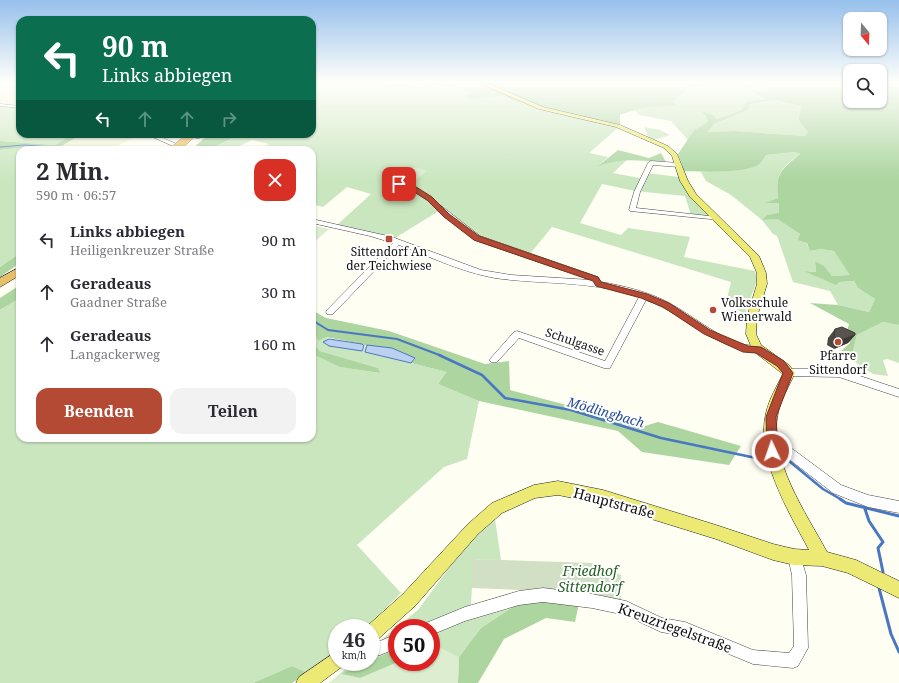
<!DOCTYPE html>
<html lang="de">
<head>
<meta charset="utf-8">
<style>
	:root { --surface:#fff; --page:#f2f2f3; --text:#2b2b33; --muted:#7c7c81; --accent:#b44a33 }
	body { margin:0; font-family:"Noto Serif",serif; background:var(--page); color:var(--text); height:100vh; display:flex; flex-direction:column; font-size:15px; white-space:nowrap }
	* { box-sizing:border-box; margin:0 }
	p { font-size:13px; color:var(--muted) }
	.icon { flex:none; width:22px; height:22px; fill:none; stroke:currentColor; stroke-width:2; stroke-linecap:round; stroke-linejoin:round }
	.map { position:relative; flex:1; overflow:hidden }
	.side { position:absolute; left:16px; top:146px; width:300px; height:296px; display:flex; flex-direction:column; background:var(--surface); border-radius:12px; box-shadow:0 1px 3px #0004 }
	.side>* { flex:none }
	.hud { position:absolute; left:16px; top:16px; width:300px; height:122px; border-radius:12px; box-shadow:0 1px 3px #0004; background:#0b6e4f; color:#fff; overflow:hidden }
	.needle { width:26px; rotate:161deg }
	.controls { position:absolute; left:843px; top:12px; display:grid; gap:8px }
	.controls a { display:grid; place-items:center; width:44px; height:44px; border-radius:8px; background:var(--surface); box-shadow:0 1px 3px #0004; font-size:20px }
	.speed { position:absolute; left:328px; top:619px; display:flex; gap:8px; font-size:20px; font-weight:700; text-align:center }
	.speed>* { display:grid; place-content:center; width:52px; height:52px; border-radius:50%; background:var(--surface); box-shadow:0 1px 3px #0004; line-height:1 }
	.speed small { font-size:10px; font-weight:400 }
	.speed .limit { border:6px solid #d22; background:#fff; color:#111 }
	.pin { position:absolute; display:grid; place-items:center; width:34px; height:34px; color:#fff; margin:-17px; border-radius:8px; box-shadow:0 2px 6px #0006 }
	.me { position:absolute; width:44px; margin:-22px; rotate:357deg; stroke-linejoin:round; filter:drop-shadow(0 0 3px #0008) }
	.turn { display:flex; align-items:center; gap:14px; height:84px; padding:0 20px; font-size:18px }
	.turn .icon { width:52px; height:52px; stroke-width:2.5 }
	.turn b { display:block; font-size:28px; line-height:34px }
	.lanes { display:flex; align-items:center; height:38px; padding:0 20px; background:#0003; justify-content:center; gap:20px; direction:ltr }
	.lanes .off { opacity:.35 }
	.round { display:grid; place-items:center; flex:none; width:42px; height:42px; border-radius:12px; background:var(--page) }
	.overview { display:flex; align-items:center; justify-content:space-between; height:68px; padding:0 20px }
	h1 { font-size:24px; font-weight:700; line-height:30px }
	.cta { display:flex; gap:8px; margin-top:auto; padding:8px 20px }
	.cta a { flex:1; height:46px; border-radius:12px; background:var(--accent); color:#fff; font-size:16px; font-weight:700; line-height:46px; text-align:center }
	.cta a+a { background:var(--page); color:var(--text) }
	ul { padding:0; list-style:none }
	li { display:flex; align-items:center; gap:12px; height:52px; padding:0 20px }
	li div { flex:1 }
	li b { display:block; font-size:15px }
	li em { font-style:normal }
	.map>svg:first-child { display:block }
</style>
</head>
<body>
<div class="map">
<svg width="899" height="683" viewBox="0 0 899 683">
	<rect width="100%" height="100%" fill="#fefef3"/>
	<!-- farmland -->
	<path fill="#eef2d5" d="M13,83H20L6,89L20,84V106L0,104V89Z
		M82,134H144L107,150H61L58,148L76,136Z"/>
	<!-- green -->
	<path fill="#cae6bf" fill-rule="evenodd" d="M312,83H396L387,87L426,88L433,85L459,88L471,92L473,99L502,96L516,102H527L578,116L620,126L589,153L608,157L599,165L612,161L628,159L613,173L644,179L647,173L679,177L710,215L707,217L691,215L685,196L635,191L602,184L580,223L621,235L628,228L690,237L684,257L755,271L757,280L745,314L726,303L731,282L552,227L530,254L479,238L442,209L395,238L337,225L371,194L347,187L323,207L312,204V150H259L269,144L252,140L231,150H208L240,135L222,136L224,134H312Z
		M699,83H783L758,92L738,85L766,99L745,102L742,110L717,119L711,114L701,112L705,115L708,122L694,130L688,140L671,121L639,115L635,110L663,105L677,106L673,102L689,88Z
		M775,100L801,106L809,132L805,136L734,131L708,132L714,124L748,110L750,104Z
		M0,104L20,106V134H73L55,145L0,141Z
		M644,127L660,130L670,135L654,140L648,137Z
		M28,147L34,150H20V253L0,267V150Z
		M795,152L800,154C781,167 775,175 778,198L766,203H780L779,214L767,215L763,220C767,220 775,218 779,219C792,225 806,238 810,251L821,249L834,251L851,275L832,276L823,266L815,261L816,272L806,271L839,282L854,281L858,288L875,299L869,312L838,305L830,291L793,282L777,236L773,234L762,220L731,195L706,181L701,172L736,170L766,155Z
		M20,298V438H312V354L341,367L379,373L378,368L320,351L312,342V327L329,339L323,342L362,351L367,345L365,352L448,372L438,384L479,401L467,459L444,467L357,545L401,593L366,628H337V652L308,673L292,666L253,683H0V310Z
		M883,322L899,325V363L887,359L883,360L888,376L873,374L840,352L852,355L857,335Z
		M495,519L501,560L472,559V588L470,616L523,600L481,628L459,657L458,683H329L354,662H371V648L418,610L466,545ZM397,628H431V662H397Z"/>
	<!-- forest -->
	<path fill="#acd5a0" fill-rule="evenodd" d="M396,83H699L689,88L673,102L678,106C657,105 639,108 620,115V126L552,111L527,102H516L502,96L473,99L466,97L470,92L459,88L433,85L426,88L386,87Z
		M783,83H850V101H880V83H899V325L883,322L857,335L852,355L840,352L850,343L846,334L849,324L810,303L838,305L869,312L875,299L858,288L854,281L839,282L836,285L804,271L816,272L815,261L824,266L832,276L850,275L834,251L821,249L810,251L807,243L798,240L800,234L778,219L762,220L767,215L779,213V203H765L778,198C775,173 782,169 800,154L795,152L766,155C764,158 761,163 758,165C743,173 702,172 684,171L678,154L694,130L708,122L705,115L700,111L711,114L717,119L742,110L745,102L765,99L739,85L758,92ZM775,100L801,106L799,120L808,132L805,136L734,131L708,132L714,124L748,110L750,104Z
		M73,134H82L58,148L61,150H34L28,147L0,150V141L55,145Z
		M209,134H224L223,136L241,134L208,150L192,149Z
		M618,150L649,158L661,153L666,162C640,161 623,157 598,166Z
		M20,253V263L0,277V267Z
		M20,285V298L0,310V298Z
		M312,310L326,318L389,331L485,364L509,361L510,390L645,426L658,422L741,446L729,465L642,452L618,431L479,401L438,384L447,372L411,363L415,359L367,345L364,346L362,344L326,337L318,341L314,328L312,327Z
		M312,342L320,351L378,368L380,373L340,367L312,354Z
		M523,600L579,603L575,622L546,618L504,639L478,683H458L459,657L481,628Z
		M397,649V662H398L360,678L341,674Z
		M292,666L308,673L292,683H253Z"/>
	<!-- cemetery -->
	<path fill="#d1dfc5" d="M472,559L594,563L621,575V602L574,592L472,588Z"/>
	<!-- pitch -->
	<path fill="#ddeed0" d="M415,167L427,171L411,184L398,180Z
		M312,225L329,229L312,244Z
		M431,643L459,657L458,683H329L341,674L360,678L398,662H431Z"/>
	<!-- water -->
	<path fill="#bcd1f1" stroke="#4977c2" d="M329,339L362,344L364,346L362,351L329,346L323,342Z
		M367,345L392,348L415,358L411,363L365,352Z"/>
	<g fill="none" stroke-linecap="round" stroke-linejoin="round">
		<!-- stream-far3 -->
		<path stroke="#4977c2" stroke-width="1" d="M0,147L24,145L51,147L53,150"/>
		<!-- stream-far2 -->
		<path stroke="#4977c2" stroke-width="2" d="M312,320L328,330L397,339L442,356"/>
		<!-- stream-far1 -->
		<path stroke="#4977c2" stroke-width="2.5" d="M439,355L482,375L505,398L571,410L661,438L756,458L770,459
			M780,460L789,461L823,489L842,500"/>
		<!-- stream -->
		<path stroke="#4977c2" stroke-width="3" d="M840,499L846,503L899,516
			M865,509L869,521L883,542L878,548L883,572
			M879,588L891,634L899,652"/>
		<!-- minor casing -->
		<g stroke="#434343" stroke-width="1">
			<path id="minor" d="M0,104L20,106V108L0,106Z
				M146,134H154L190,150H182Z
				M651,161L679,163L682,165L679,167L653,165L640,192L636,208L718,217L721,219L720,220L630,211L629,210L634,192L648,163Z
				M388,179L412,186L431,198L480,236L598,277L601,282C624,286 650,292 671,304C692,316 712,332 734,342C743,345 752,345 761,348L763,350L758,353C713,348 687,315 646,300L610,368H604L519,338L497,362H491L489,360L491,358L514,332L517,331L605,361L639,297C592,280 543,285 495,278C461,272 431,257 399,245L333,314H327L326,312L327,310L393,243L370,236L312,223V219L392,237L481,270L511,275L591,280L474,240L427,200L408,188L386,182V180Z
				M789,369H839L899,389V397L839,377L786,376L784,373L786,370Z
				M771,434L775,436L841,485L868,495L899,501V513L868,507L833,493L767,442L766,439L767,436Z
				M794,551L799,552L806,575L808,648L798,666L793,668L753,664L685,636L661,632L625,615L592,608L543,602L519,605L465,621L431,635V628H424L426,623L465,607L519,591L543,588L592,594L626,601L662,618L685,622L753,650L789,653L794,646L792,575L788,557L789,552Z
				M397,634V648L380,655L371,656V642L380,641Z"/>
		</g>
		<!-- major casing -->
		<g stroke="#212121" stroke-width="1">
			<path id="major" d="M479,83H487L543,107L620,125L668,146L677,154L688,181L696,194L759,256L766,273L767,284L757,317L756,334L761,345L789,365L795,373C789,386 781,399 778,413C768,459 806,513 827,552L856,560L899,581V598L848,573L822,566L794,565L773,560L716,539L603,504L558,495L535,498L502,513L478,534L415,606L377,640L371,643V628H365L403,594L468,524L492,503L534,485L558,481L603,490L716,525L773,544L794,549L809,550C789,512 755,457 766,413C769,399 777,386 783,374L753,351L746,334L747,317L757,284V273L750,257L690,197L680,181L672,156L664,148L616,127L539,109Z
				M337,651V662H345L343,666L320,683H296L299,677Z"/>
		</g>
		<!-- highway casing -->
		<g stroke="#212121" stroke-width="1">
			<path id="highway" d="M196,134H206L199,138H196Z
				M20,267V275L0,287V278Z"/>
		</g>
		<!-- minor -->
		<use href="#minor" fill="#fff" fill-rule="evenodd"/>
		<!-- major -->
		<use href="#major" fill="#ecea75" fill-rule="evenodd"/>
		<!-- highway -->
		<use href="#highway" fill="#e7bf68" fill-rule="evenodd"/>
		<!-- highway-bridge casing -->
		<g stroke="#212121" stroke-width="8" stroke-linecap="butt">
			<path id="highway-bridge" d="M174,150L191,135"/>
		</g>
		<!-- highway-bridge -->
		<use href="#highway-bridge" stroke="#e7bf68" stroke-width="8"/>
	</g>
	<!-- wall -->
	<path fill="#4b4742" d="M835,329L855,335L848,343L834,349L827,345L828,338Z"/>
	<!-- shaded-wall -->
	<path fill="#3d3a36" d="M855,335L848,343L834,349L841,340Z"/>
	<!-- building -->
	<path fill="#57534d" stroke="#3d3a36" d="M842,327L855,333V335L841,340L834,337L835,329Z"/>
	<!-- sky -->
	<linearGradient id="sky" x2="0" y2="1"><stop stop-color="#96c0ec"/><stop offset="0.46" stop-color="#fffffa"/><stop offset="1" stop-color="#fffffa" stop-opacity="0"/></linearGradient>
	<rect width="899" height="179" fill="url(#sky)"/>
	<!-- route -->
	<path fill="#b44a33" stroke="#753021" d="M397,182L413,185L432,197L449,214L479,236L598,277L601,282L647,294L669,303L710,330L748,346L761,347L784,361L793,373L776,417L778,451L776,454L772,456L768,454L767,451L766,417L783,373L777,366L756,353L743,352L704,334L663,307L641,298L596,286L593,281L474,240L444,217L427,200L408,188L397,185Z"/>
	<!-- markers -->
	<g fill="#b44a33" stroke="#fff" stroke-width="1.5">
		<rect x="385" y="235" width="8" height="8" rx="2"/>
		<circle cx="713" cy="310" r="4"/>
		<circle cx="838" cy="342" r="4"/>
	</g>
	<g text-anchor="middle" stroke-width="4" stroke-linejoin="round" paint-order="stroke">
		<!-- poi labels -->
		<g font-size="12" fill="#101010" stroke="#fff">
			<text x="389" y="256">Sittendorf An<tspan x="389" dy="14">der Teichwiese</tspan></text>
			<text x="721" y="307" text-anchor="start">Volksschule<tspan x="721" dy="14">Wienerwald</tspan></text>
			<text x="838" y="360">Pfarre<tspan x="838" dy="14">Sittendorf</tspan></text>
		</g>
		<!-- street labels -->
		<g font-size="12" fill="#101010" stroke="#fff">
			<text transform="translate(575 342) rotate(19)" y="4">Schulgasse</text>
		</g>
		<!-- water labels -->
		<g font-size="13" font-style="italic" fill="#234a97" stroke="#fff">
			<text transform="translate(606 412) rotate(16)" y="5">Mödlingbach</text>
		</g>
		<!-- near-street labels -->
		<g font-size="14" fill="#101010" stroke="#fff">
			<text transform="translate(614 503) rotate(15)" y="5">Hauptstraße</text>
			<text transform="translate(675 628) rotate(20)" y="5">Kreuzriegelstraße</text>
		</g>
		<!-- near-park labels -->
		<g font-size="14" font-style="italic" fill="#256226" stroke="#fff">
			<text x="590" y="576">Friedhof<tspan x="590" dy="16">Sittendorf</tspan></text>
		</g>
	</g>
</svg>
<div class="controls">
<a><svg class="needle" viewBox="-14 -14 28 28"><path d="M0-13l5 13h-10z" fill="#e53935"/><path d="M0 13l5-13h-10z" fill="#7c7c81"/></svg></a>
<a><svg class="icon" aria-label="search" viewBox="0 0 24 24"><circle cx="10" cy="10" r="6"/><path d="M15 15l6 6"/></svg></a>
</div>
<div class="speed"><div>46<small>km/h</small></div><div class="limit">50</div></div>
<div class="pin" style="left:399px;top:184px;background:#d93025"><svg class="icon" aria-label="arrive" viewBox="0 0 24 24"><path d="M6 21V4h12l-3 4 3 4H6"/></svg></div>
<svg class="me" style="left:772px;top:451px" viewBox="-20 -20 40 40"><circle r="17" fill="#b44a33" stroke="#fff" stroke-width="3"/><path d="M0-11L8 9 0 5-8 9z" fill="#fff"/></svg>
<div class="hud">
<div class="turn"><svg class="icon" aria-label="left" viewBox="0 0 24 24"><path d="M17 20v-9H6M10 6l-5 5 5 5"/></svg><div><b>90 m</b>Links abbiegen</div></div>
<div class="lanes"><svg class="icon" aria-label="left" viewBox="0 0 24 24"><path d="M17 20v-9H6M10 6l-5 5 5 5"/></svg><svg class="icon off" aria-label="ahead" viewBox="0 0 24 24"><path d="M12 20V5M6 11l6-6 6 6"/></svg><svg class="icon off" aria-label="ahead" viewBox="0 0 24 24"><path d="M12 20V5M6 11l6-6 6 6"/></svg><svg class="icon off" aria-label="right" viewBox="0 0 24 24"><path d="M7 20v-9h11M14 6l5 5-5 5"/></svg></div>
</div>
<section class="side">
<div class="overview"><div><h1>2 Min.</h1><p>590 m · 06:57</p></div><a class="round" style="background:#d93025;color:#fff"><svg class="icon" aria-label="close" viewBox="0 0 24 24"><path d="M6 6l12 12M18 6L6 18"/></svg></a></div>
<ul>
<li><svg class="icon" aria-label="left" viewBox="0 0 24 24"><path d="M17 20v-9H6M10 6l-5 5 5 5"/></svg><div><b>Links abbiegen</b><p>Heiligenkreuzer Straße</p></div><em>90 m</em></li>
<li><svg class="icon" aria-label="ahead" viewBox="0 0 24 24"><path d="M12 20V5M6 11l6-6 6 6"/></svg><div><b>Geradeaus</b><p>Gaadner Straße</p></div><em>30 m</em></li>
<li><svg class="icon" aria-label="ahead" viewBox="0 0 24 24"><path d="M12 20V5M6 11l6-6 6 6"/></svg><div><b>Geradeaus</b><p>Langackerweg</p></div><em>160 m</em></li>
</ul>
<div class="cta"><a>Beenden</a><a>Teilen</a></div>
</section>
</div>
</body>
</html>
